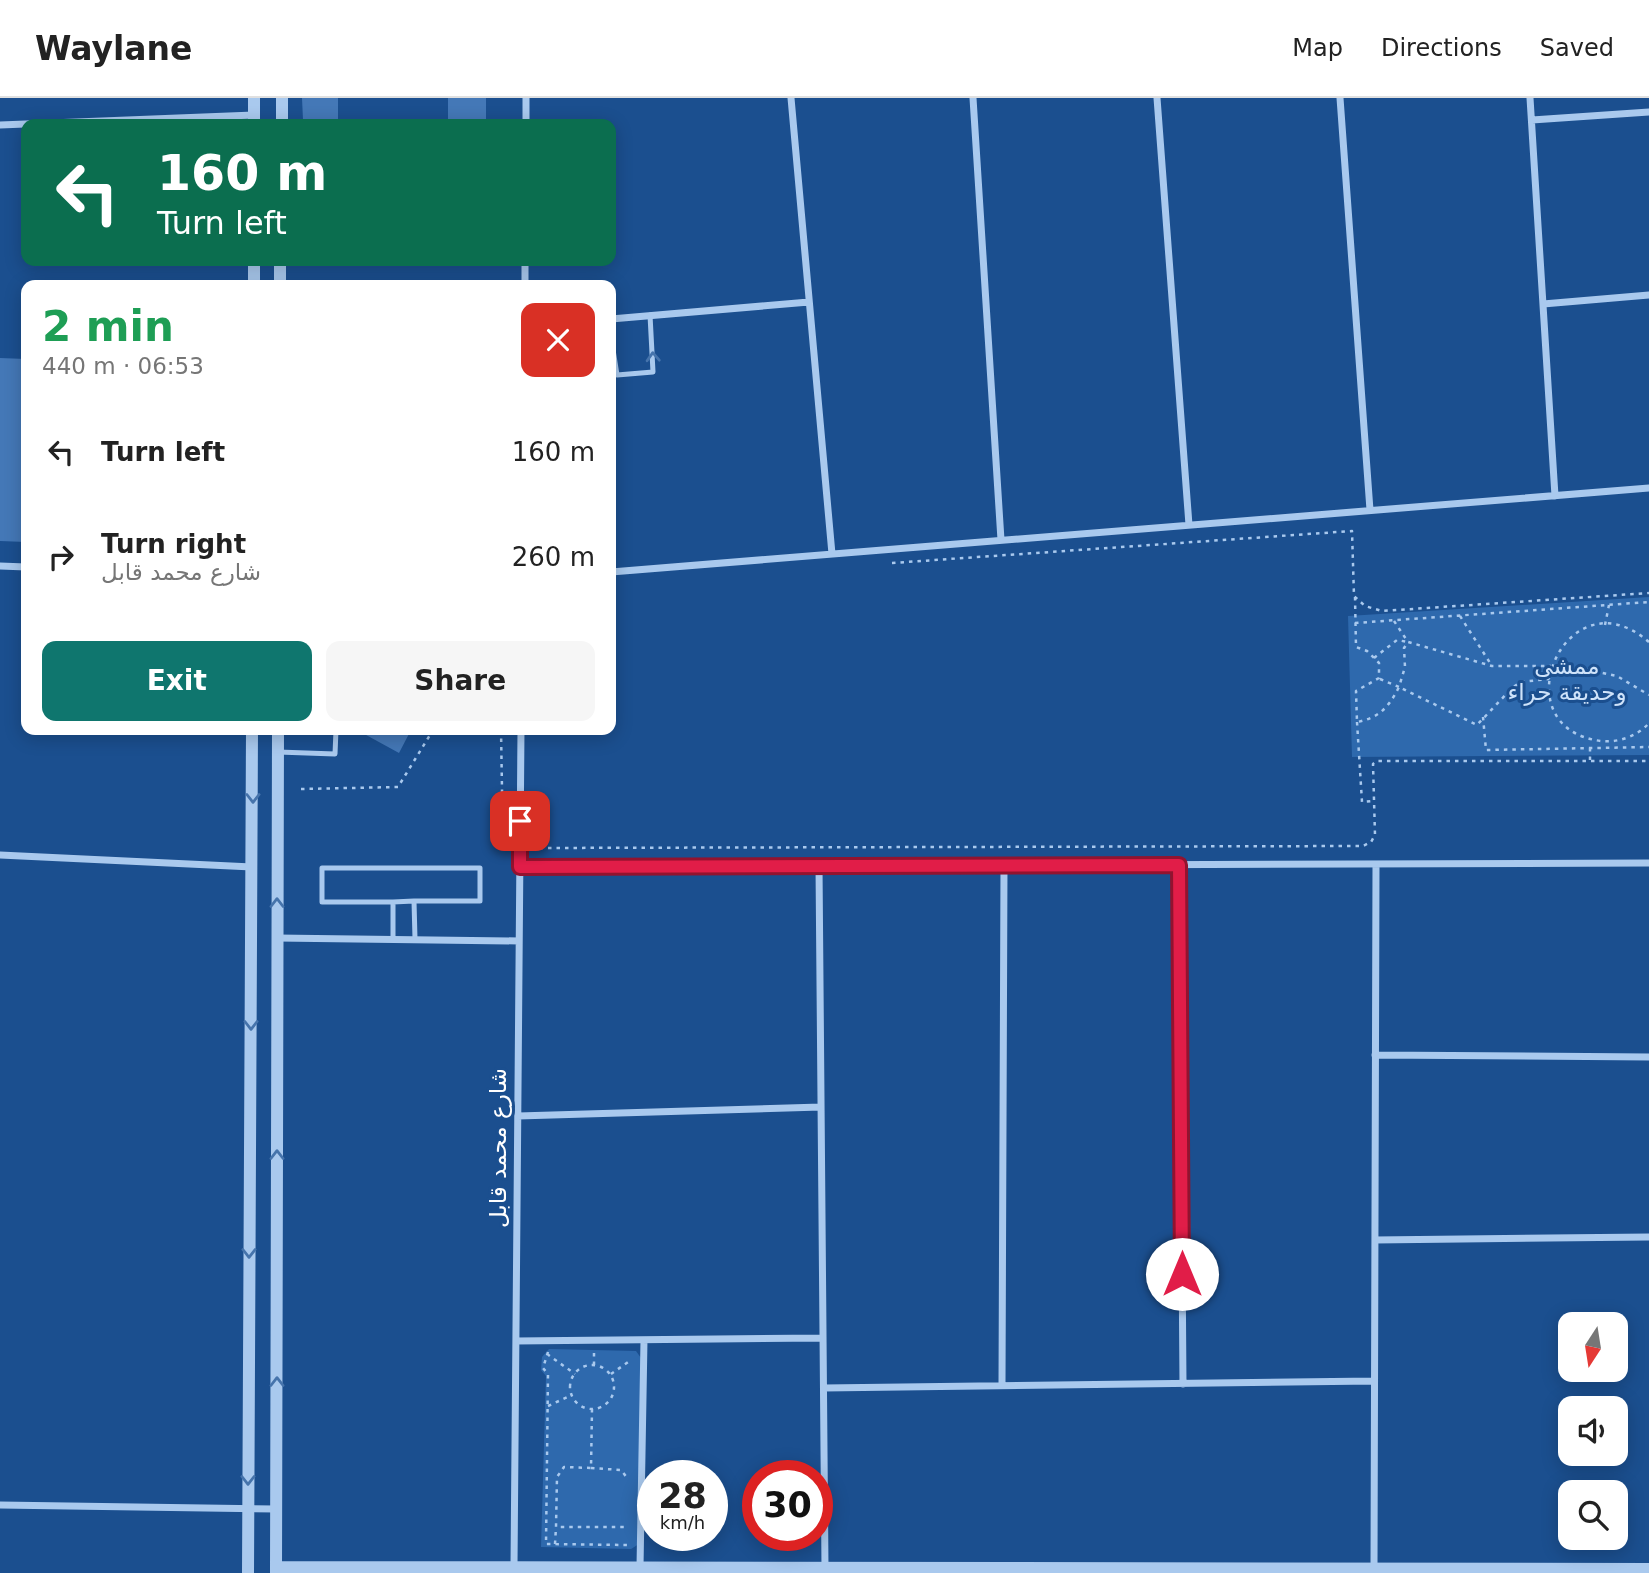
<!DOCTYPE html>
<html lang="en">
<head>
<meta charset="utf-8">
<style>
	:root { --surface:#fff; --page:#f6f6f6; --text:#222; --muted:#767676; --line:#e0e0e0; --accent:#0f766e }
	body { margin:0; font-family:"DejaVu Sans","Noto Naskh Arabic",sans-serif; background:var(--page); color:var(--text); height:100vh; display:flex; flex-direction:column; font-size:26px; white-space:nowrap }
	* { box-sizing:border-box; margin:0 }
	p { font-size:23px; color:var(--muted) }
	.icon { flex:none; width:38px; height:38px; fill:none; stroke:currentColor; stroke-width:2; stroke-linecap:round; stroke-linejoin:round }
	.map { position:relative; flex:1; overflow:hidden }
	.drawer { position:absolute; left:21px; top:182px; width:595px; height:455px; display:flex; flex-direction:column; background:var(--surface); border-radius:14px; box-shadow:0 4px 18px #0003 }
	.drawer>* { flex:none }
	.banner { position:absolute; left:21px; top:21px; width:595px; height:147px; border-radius:14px; box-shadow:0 4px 18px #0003; background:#0b6e4f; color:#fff; overflow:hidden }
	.needle { width:46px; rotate:192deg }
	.fabs { position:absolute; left:1558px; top:1214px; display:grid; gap:14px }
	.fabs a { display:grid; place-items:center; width:70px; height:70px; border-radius:14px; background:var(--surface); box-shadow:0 4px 18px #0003; font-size:35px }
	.speed { position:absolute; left:637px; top:1362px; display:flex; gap:14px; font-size:35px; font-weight:700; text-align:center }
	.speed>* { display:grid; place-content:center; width:91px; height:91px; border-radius:50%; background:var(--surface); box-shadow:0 4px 18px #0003; line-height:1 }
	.speed small { font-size:18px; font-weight:400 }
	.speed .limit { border:10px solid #d22; background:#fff; color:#111 }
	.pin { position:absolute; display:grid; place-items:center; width:60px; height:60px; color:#fff; margin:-30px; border-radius:14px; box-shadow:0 4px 10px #0006 }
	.me { position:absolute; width:77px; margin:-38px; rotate:0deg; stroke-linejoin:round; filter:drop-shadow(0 0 5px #0008) }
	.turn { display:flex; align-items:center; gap:24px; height:147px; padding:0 21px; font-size:32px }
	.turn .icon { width:91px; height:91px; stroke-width:2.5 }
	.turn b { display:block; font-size:49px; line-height:60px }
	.round { display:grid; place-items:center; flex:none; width:74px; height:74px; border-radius:14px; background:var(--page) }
	.headline { display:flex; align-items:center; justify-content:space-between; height:119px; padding:0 21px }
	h1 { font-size:42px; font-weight:700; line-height:52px; color:#1e9e55 }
	.primary-button { display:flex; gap:14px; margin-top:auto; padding:14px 21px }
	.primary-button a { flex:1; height:80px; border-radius:14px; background:var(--accent); color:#fff; font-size:28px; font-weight:700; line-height:80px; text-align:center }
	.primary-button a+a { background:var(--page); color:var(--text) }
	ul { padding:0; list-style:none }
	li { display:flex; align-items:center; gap:21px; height:105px; padding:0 21px }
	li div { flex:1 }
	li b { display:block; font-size:26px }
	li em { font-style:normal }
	header { display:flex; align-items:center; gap:42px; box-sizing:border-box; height:98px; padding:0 35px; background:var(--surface); border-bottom:2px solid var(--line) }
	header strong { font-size:33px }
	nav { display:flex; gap:38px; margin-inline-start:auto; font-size:24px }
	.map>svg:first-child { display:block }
</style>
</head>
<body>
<header>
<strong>Waylane</strong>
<nav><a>Map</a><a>Directions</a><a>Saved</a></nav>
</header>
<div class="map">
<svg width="1649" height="1475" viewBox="0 0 1649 1475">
	<rect width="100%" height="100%" fill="#1b4f8f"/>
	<!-- green -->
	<path fill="#2e69ad" d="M1649,499V657L1352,659L1348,518Z
		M549,1251L636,1253L641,1260L639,1446L631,1451L541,1449L546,1278L541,1272L542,1259Z"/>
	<!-- building -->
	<path fill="#4478b7" d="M302,0H338V22H303Z
		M448,0H486V21H448Z
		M0,260L26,261V444L0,443Z
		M357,632H411L399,655Z"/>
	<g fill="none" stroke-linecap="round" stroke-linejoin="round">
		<!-- path -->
		<path stroke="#a9c9ee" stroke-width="2.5" stroke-dasharray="3.5 5" stroke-linecap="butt" d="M892,465L1352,433L1354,498L1365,508L1382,513L1649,495
			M1355,499L1356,549L1367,553L1379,565V580L1356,593L1357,624C1379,620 1389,609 1399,589L1477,627L1512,590L1521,584L1548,581L1560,572H1589L1617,578L1649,597
			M1460,518L1492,568
			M1394,523L1408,544
			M1355,525L1649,504
			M1605,527L1609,507
			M1649,544C1566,472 1498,630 1601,643C1618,645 1638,638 1649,625
			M1374,560L1397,542L1408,544
			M1380,581L1399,589L1405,569L1404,550L1408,544L1492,568H1551
			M1483,619L1486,652L1649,649
			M1357,624L1362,704L1372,703
			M501,632L503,750H507
			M1590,650V663
			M301,691L398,689L433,632
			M531,750L1363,748L1371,744L1375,737L1373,666L1377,663H1649
			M548,1254L543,1270L548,1276L546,1446L628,1447
			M547,1256L575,1276
			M594,1267V1254
			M570 1289a22 22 0 1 1 44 0a22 22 0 1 1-44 0Z
			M611,1276L631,1262
			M548,1308L572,1297
			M592,1311L591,1370L564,1369L557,1379L556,1429H628
			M591,1370L621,1372L628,1381
			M555,1446L556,1429"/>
		<!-- service -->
		<path stroke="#a9c9ee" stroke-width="5" d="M611,239L617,277L653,274L650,217
			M278,654L335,656L336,632
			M393,804L414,803
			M393,841V804H322V770H480V803H414L415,841"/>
		<!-- minor -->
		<path stroke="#a9c9ee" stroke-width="7" d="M791,0L832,456
			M973,0L1001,442
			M1157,0L1189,427
			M1340,0L1370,412
			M1530,0L1555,398
			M1532,22L1649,14
			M526,26V0
			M0,27L254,17
			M525,187V163
			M1543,206L1649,197
			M611,221L809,204
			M0,468L26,469
			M611,474L1649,390
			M0,757L252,769
			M1179,767L1183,1286
			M819,768L825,1469
			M520,769L1649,765
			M277,840L519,843
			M1375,957L1649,959
			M518,1018L821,1009
			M1375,1142L1649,1139
			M516,1243L823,1240
			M1002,1287L1004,768
			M824,1290L1374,1283
			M0,1407L276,1411
			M514,1468L521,632
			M640,1469L644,1242
			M1374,1470L1376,766"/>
		<!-- tertiary -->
		<path stroke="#a9c9ee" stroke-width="12" d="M254,26V0
			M282,26V0
			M254,187V163
			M280,187V163
			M276,1469L1649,1471
			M248,1475L252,632
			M276,1475L278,632"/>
	</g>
	<!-- one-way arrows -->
	<defs><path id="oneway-chevron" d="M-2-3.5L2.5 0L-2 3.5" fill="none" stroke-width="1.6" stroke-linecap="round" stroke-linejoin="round" transform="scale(1.75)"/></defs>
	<g stroke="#4674ac">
		<use href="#oneway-chevron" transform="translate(653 259) rotate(-93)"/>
		<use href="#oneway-chevron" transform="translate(253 700) rotate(90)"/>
		<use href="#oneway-chevron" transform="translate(277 805) rotate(-90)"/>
		<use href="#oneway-chevron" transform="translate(251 927) rotate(90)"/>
		<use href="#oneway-chevron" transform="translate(277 1057) rotate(-90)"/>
		<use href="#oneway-chevron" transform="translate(249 1155) rotate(90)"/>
		<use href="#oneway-chevron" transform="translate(277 1284) rotate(-90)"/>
		<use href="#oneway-chevron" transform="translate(248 1382) rotate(90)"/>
	</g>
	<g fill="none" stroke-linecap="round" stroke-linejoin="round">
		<!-- route casing -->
		<g stroke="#92132f" stroke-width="18">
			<path id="route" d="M520,723V769L1179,767L1182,1176"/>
		</g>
		<!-- route -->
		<use href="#route" stroke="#e11d48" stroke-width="12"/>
	</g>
	<g text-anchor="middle" stroke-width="6" stroke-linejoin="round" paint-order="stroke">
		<!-- park labels -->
		<g font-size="23" fill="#cfe3fa" stroke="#1b4f8f">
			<text x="1567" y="576">ممشى<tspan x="1567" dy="26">وحديقة حراء</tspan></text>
		</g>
		<!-- street labels -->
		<g font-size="23" fill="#fff" stroke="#1b4f8f">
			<text transform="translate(498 1050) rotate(-90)" y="8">شارع محمد قابل</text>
		</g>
	</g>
</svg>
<div class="fabs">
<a><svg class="needle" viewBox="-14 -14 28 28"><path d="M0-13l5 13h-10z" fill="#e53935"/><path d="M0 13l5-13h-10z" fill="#767676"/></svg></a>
<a><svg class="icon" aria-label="sound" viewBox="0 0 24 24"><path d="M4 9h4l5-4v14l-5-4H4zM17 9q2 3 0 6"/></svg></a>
<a><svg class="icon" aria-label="search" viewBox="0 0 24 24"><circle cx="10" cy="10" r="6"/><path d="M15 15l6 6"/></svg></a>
</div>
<div class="speed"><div>28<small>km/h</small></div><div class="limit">30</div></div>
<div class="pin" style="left:520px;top:723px;background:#d93025"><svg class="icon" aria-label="arrive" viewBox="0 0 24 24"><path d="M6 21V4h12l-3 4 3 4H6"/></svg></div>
<svg class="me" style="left:1182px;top:1176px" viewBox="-20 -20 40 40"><circle r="19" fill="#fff"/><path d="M0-13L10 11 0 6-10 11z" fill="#e11d48"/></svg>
<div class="banner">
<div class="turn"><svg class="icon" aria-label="left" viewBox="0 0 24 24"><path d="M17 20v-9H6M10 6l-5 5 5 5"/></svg><div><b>160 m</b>Turn left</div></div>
</div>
<section class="drawer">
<div class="headline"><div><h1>2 min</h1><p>440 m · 06:53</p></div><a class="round" style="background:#d93025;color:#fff"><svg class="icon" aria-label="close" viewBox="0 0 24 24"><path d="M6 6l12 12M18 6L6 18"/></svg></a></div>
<ul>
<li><svg class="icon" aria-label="left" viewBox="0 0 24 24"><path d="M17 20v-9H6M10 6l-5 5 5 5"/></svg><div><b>Turn left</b></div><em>160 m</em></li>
<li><svg class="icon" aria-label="right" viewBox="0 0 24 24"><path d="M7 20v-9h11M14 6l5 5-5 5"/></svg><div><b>Turn right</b><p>شارع محمد قابل</p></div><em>260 m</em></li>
</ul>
<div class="primary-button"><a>Exit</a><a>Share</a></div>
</section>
</div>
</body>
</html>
